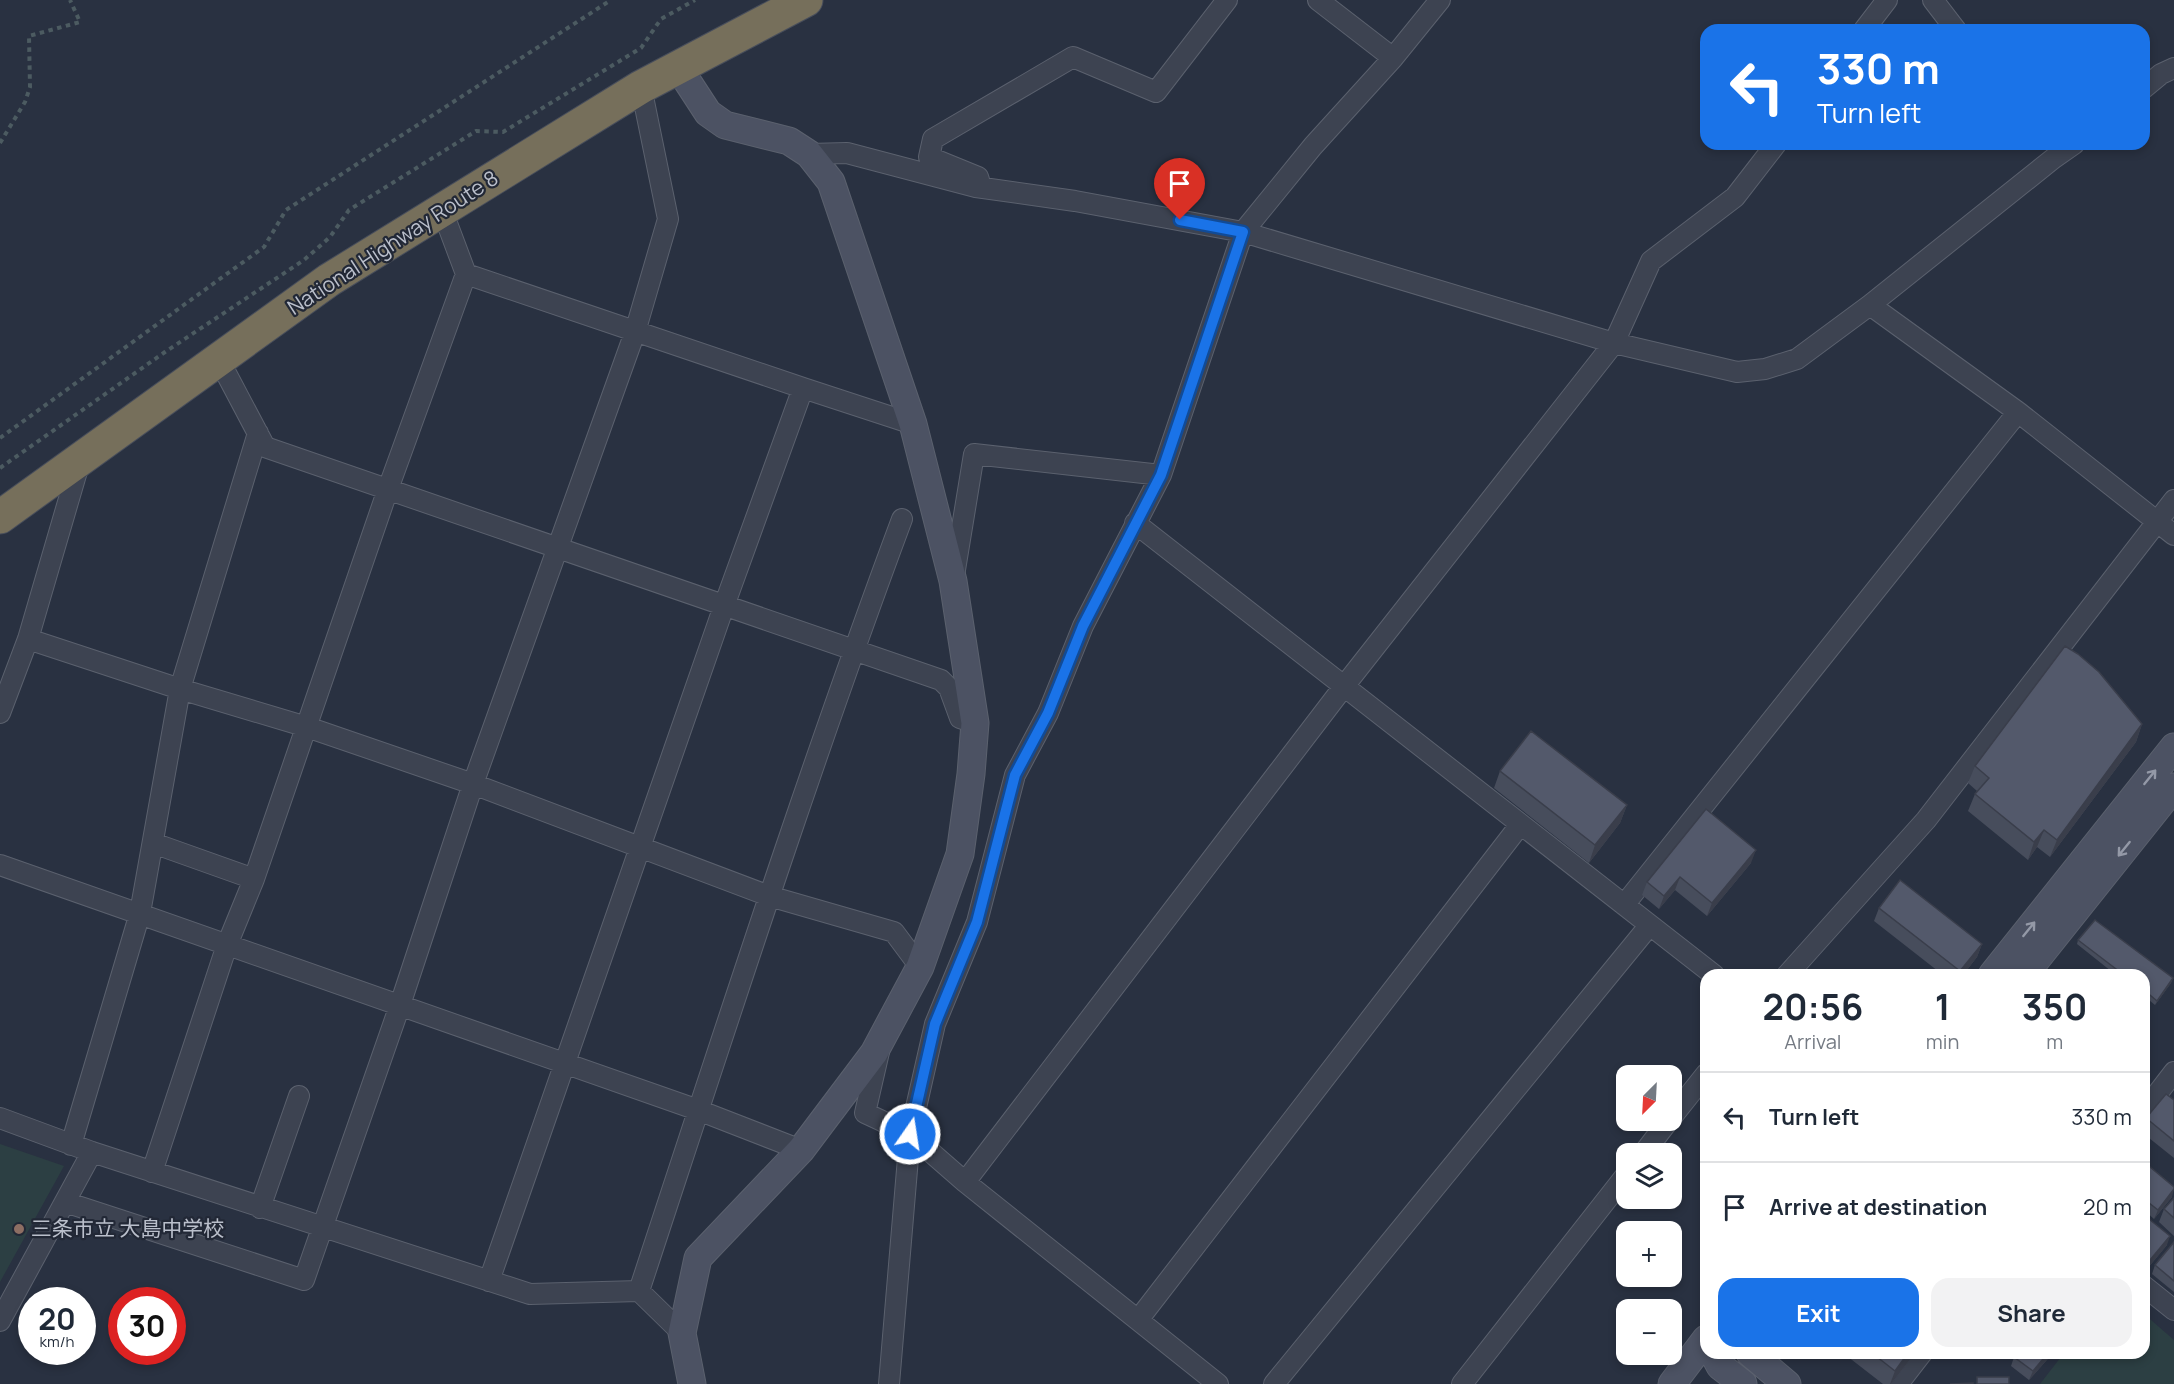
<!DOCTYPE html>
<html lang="en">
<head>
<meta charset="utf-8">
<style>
	:root { --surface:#fff; --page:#f2f2f3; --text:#1f2937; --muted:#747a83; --line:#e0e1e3; --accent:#1a73e8 }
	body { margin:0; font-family:Manrope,"Noto Sans JP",sans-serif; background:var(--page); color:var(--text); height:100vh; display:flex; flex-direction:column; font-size:22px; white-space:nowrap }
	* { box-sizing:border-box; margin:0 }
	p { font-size:20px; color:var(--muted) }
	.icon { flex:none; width:33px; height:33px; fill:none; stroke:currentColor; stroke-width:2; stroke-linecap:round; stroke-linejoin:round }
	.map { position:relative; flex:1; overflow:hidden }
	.details { position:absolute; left:1700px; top:969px; width:450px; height:390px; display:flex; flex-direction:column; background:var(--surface); border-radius:18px; box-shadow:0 3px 9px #0003 }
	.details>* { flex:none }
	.guide { position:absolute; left:1700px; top:24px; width:450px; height:126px; border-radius:18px; box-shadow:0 3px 9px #0003; background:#1a73e8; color:#fff; overflow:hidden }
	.needle { width:39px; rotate:204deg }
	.controls { position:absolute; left:1616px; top:1065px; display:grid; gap:12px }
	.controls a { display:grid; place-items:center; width:66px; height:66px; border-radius:12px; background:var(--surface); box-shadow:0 3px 9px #0003; font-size:30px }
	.speed { position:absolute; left:18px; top:1287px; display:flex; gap:12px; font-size:30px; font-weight:700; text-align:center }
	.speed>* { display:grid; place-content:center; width:78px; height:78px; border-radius:50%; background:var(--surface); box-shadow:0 3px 9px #0003; line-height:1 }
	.speed small { font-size:15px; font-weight:400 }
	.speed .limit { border:9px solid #d22; background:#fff; color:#111 }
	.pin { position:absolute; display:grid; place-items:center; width:51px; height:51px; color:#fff; margin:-62px -26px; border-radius:50% 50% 50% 0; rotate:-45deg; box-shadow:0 0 6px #0007 }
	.pin .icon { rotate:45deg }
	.me { position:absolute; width:66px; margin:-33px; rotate:13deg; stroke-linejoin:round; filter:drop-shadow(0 0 4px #0008) }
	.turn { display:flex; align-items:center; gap:21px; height:126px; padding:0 18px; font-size:27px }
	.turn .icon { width:78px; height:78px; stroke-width:2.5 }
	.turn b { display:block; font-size:42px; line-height:51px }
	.eta { display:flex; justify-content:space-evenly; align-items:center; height:102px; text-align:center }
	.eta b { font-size:36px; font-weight:700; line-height:42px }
	.action { display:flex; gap:12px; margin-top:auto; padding:12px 18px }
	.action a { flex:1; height:69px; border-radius:18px; background:var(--accent); color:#fff; font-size:24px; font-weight:700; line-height:69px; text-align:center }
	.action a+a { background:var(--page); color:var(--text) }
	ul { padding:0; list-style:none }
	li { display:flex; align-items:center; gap:18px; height:90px; padding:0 18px; border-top:2px solid var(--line) }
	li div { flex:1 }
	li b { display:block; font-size:22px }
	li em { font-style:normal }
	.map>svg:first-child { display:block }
</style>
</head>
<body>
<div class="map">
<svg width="2174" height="1384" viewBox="0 0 2174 1384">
	<rect width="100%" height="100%" fill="#293141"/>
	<!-- green -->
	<path fill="#2c3f43" d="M0,1144L64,1166L0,1282Z
		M2144,1314L2174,1340V1384H2040L2064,1353H2144Z"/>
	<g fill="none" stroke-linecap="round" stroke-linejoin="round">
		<!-- street casing -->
		<g stroke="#5b616e" stroke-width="22">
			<path id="street" d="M1318,0L1393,58
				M1933,0L1956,30
				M1864,30L1887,0
				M2144,88L2161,74L2174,68
				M809,154L847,153L976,187L1075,201L1243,232L1614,343L1737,372L1765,369L1797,359L1870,305L2054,158L2074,144
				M979,180L978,177L929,157L933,139L1073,57L1156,92L1227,0
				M466,274L803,388L724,606L489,1281
				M1870,305L2018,412L2174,535
				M218,358L265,447L941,680L949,688L960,718L975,723
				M803,388L913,424
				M1135,523L1714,975
				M954,576L974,454L1161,475
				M28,639L180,689L307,727L473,784L769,896L894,932L920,967
				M0,713L28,639L80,461
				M153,843L254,879
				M0,865L698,1110L801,1150
				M1624,905L2018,412
				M1787,975L1926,820L2174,500
				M879,1052L865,1113L910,1134L889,1384
				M2144,1111L2174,1072
				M0,1118L92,1152L530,1294L639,1291L682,1333
				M1671,1118L1706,1074
				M71,1145L140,913L180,689L258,433
				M1643,1154L1669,1120
				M152,1172L227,945L254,879L388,489L466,274L442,210
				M965,1182L1345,685L1614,343L1651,261L1735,197L1776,144
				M65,1202L304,1280L400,1005L473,784L635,332L668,219L641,87
				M260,1208L299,1096
				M2144,1286L2174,1310
				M639,1291C724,1033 807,774 902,519
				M1138,1320L1520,825
				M0,1321L92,1152
				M1218,1384L965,1182L910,1134L935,1024L977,922L1015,775L1048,713L1083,626L1161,475L1243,232L1313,146L1393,58L1440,0
				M1274,1384L1649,926
				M1462,1384L1626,1175
				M1898,1384L1922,1353"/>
		</g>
		<!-- secondary casing -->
		<g stroke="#5b616e" stroke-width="29">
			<path id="secondary" d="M678,67L708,113L725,125L789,141L809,154L831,182L913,424L953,581L975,723L971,774L960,854L920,967L874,1053L801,1150L698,1258L682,1333L692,1384
				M1992,975L2174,747
				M2024,975L2174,787
				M1713,1353L1720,1366L1743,1384
				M1750,1353L1787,1384
				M1672,1384L1706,1339"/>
		</g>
		<!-- highway casing -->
		<g stroke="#484e5b" stroke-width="35">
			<path id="highway" d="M0,517L329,280L641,87L806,0"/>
		</g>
		<!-- path -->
		<path stroke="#4c5b61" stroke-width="4" stroke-dasharray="4.5 4.5" stroke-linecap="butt" d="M0,143L25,102L30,87L29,36L80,22L70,0
			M0,438L264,247L286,210L611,0
			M0,468L165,352L304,260L330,237L349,210L476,131L503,132L641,48L661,19L695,0"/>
		<!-- street -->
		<use href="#street" stroke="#3d4351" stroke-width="20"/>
		<!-- secondary -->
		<use href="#secondary" stroke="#4c5263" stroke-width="27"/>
		<!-- highway -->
		<use href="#highway" stroke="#766f5b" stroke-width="33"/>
	</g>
	<!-- wall -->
	<path fill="#474d5c" d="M2142,724L2136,742L2050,857L2037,847L2028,860L1968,811L1975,794L1977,791L1968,783L1975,766Z
		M1500,771L1627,805L1620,823L1589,863L1494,788Z
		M1751,863L1707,916L1675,890L1659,909L1642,895L1647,882Z
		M1879,908L1982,944L1977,957L1963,975H1943L1874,921Z
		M2078,940L2173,978L2171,983L2155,1005L2144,996V975H2116L2077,944Z
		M2174,1100V1158L2144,1134V1125L2146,1118Z
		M2144,1162L2172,1197L2154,1219L2144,1210Z
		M2174,1198V1236L2159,1222L2164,1209Z
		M2144,1215L2167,1245L2147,1269L2144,1266Z
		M2174,1242V1292L2152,1274L2155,1265Z
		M1843,1353H1915L1891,1384H1883Z
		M2053,1353L2029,1380L2011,1366L2014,1357Z"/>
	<!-- shaded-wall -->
	<path fill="#3a3e4b" d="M2142,724L2136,742L2050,857L2057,840Z
		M1627,805L1620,823L1589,863L1595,845Z
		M2044,830L2037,847L2028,860L2034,842Z
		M1756,850L1751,863L1707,916L1712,903Z
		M1680,877L1675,890L1659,909L1664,896Z
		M1982,944L1977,957L1963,975H1959L1960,971Z
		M2173,978L2171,983L2155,1005L2157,1001Z
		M2174,1189L2172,1197L2154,1219L2158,1210Z
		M2170,1236L2167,1245L2147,1269L2150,1260Z
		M1908,1353H1915L1891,1384H1890L1895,1371Z
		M2048,1353H2053L2029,1380L2033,1371Z"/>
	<!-- building -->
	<path fill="#53596b" stroke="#3a3e4b" stroke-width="1.5" d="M2065,646L2078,654L2099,672L2142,724L2057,840L2044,830L2034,842L1975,794L1989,778L1975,766Z
		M1531,731L1627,805L1595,845L1500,771Z
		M1706,809L1756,850L1712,903L1680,877L1664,896L1647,882Z
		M1900,880L1982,944L1960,971L1879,908Z
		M2095,920L2173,978L2157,1001L2144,990V975H2124L2078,940Z
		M2166,1094L2174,1100V1141L2146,1118Z
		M2144,1162L2174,1187V1189L2158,1210L2144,1199Z
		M2174,1198V1218L2164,1209Z
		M2144,1215L2170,1236L2150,1260L2144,1255Z
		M2174,1242V1281L2155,1265Z
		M1872,1353H1908L1895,1371Z
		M2017,1353H2048L2033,1371L2014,1357Z
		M1977,1377H2009V1384H1977Z
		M1973,1383V1384H1950Z"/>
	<!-- one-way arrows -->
	<defs><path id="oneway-shaft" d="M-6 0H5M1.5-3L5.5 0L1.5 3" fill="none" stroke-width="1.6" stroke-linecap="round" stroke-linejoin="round" transform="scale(1.5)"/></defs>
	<g stroke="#9499a7">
		<use href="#oneway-shaft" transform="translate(2150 777) rotate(-51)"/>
		<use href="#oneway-shaft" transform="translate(2124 849) rotate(129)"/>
		<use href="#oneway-shaft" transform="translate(2029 929) rotate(-51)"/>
	</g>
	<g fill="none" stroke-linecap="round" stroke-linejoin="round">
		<!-- route casing -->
		<g stroke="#114b97" stroke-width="15">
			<path id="route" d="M910,1134L935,1024L977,922L1015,775L1048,713L1083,626L1161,475L1243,232L1180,220"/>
		</g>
		<!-- route -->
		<use href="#route" stroke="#1a73e8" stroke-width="10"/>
	</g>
	<!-- markers -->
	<circle fill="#8d6e63" stroke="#222836" stroke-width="2" cx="19" cy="1229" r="6"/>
	<g text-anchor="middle" stroke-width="4.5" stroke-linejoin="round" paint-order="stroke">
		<!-- street labels -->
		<g font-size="21" fill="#babfcb" stroke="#222836">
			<text transform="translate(393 243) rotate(-33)" y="7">National Highway Route 8</text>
		</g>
		<!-- poi labels -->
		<g font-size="21" fill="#babfcb" stroke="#222836" text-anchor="start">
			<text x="31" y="1236">三条市立 大島中学校</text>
		</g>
	</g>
</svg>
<div class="controls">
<a><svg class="needle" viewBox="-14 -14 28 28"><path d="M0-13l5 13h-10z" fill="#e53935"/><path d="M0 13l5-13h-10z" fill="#747a83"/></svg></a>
<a><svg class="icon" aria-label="layers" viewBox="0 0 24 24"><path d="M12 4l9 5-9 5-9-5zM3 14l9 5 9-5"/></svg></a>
<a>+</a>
<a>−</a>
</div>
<div class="speed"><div>20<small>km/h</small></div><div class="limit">30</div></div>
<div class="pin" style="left:1180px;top:220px;background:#d93025"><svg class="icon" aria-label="arrive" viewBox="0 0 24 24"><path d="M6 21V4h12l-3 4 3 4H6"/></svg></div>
<svg class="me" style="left:910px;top:1134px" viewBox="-20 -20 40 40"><circle r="17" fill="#1a73e8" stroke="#fff" stroke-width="3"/><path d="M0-11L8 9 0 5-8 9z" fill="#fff"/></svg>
<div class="guide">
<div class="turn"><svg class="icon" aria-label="left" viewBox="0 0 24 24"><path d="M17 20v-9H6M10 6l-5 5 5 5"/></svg><div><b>330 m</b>Turn left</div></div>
</div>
<section class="details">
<div class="eta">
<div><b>20:56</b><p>Arrival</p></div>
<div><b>1</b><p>min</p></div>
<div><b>350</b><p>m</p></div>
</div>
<ul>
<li><svg class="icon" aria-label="left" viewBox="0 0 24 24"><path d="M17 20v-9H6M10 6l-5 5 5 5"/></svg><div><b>Turn left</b></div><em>330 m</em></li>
<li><svg class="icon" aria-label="arrive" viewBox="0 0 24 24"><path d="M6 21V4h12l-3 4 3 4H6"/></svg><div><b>Arrive at destination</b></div><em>20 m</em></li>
</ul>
<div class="action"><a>Exit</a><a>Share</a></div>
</section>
</div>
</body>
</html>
